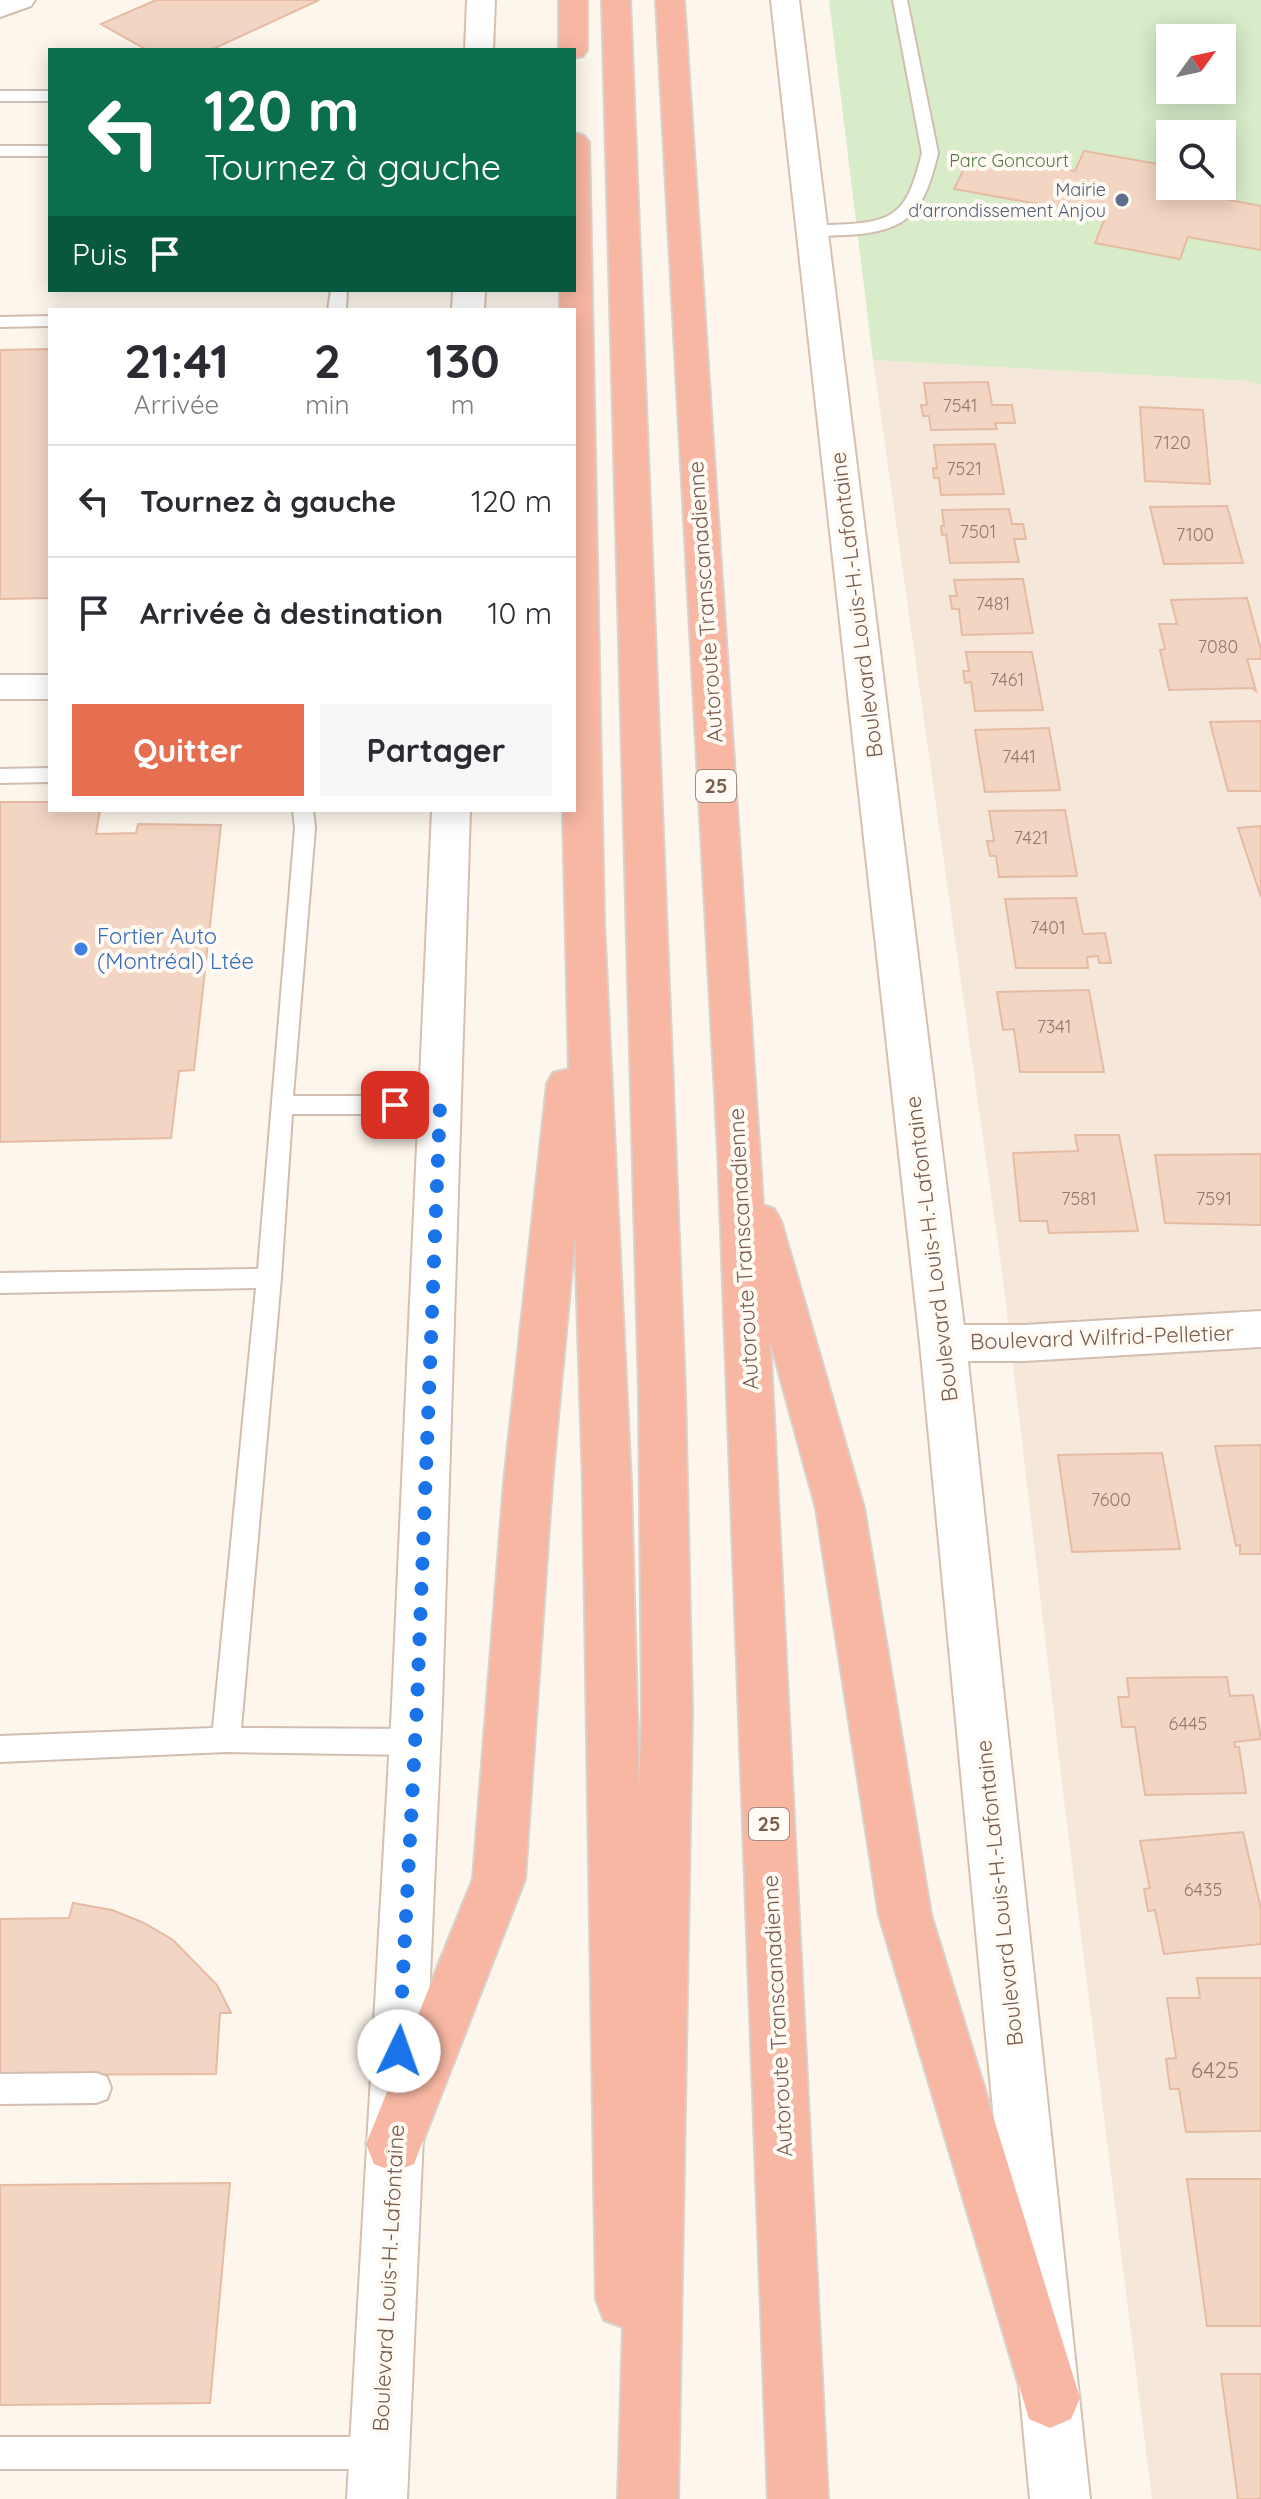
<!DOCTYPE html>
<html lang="fr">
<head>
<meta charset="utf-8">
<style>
	:root { --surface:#fff; --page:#f7f7f7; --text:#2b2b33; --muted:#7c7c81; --line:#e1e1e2; --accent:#e76f51 }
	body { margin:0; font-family:Quicksand,sans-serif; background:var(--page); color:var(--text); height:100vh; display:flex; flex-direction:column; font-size:30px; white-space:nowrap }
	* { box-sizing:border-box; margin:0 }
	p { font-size:26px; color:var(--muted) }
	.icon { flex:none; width:44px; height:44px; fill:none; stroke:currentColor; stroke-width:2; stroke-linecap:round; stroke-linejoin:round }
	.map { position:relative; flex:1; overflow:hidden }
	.panel { position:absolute; left:48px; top:308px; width:528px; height:504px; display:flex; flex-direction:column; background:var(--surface); border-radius:0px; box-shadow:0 4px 20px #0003 }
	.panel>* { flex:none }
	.hud { position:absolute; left:48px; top:48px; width:528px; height:244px; border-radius:0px; box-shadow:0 4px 20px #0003; background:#0b6e4f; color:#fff; overflow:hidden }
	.needle { width:52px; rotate:57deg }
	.fabs { position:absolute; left:1156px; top:24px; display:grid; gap:16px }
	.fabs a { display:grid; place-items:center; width:80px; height:80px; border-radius:0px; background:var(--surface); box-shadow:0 4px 20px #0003; font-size:40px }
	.pin { position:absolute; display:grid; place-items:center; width:68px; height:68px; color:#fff; margin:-34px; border-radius:16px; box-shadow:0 4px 12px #0006 }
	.me { position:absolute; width:88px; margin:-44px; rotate:3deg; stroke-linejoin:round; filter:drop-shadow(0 0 6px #0008) }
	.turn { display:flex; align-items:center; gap:28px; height:168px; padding:0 24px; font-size:36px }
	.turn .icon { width:104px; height:104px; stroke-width:2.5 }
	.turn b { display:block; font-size:56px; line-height:68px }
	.then { display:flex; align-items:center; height:76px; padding:0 24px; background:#0003; gap:16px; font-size:30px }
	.eta { display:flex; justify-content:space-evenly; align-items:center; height:136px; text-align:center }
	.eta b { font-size:48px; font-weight:700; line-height:56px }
	.button { display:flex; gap:16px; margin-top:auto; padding:16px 24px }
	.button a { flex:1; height:92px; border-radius:0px; background:var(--accent); color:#fff; font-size:32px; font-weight:700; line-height:92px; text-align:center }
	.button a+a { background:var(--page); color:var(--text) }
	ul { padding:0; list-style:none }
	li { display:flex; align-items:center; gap:24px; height:112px; padding:0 24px; border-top:2px solid var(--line) }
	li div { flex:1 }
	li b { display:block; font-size:30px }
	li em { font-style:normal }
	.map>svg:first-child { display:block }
</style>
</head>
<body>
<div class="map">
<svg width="1261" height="2499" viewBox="0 0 1261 2499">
	<rect width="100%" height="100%" fill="#fdf6ec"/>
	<!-- residential -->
	<path fill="#f5e8da" d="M873,360L1247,381L1261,385V2499H1152L1065,1808L1002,1272Z"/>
	<!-- green -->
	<path fill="#d8ecc9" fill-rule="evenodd" d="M829,0H1261V385L1247,381L873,360ZM1170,38H1222V90H1170ZM1170,134H1222V186H1170Z"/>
	<!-- building -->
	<path fill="#f3d5c3" stroke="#e6bba3" stroke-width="2" d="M156,0H319L211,50H147L101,24Z
		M1084,151L1170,166V186H1202L1199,194L1261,206V250L1188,237L1180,259L1095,243L1106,216L954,189L972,153L1075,171Z
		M50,349V598L0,599V350Z
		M988,382L992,405H1012L1015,423H995L997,429L931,430L929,416H923L921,405H927L924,383Z
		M1140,407L1203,410L1210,484L1145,481Z
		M995,444L1004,494L941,495L939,478H934L933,468L937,469L934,445Z
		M1227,506L1243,563L1164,564L1150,507Z
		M1009,509L1012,524H1023L1026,539H1014L1019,562L950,563L946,534L942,535L941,526H944L942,510Z
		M1023,579L1033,633L962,635L959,609H952L950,596H957L954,580Z
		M1247,598L1261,650V659H1247L1256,691L1252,688L1169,690L1160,650L1165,649L1159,624H1177L1171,600Z
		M966,652H1032L1043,710L975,711L971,682L965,683L963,671H969Z
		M1261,721V791H1228L1210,722Z
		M1049,728L1060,790L985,792L975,730Z
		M0,802H50V810H100L96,834L136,833L138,824L221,825L194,1070L179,1071L171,1138L0,1142Z
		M1065,810L1077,876L999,877L996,856H990L987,841H994L989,811Z
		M1261,826V897L1238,828Z
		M1076,898L1083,934L1105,933L1111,963H1099L1098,956L1087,957L1088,968H1016L1005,899Z
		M1089,990L1104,1072H1020L1014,1029L1003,1030L997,992Z
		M1075,1135H1119L1138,1231L1049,1233L1047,1221H1020L1013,1153L1078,1151Z
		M1261,1154V1225L1165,1223L1155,1155Z
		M1261,1445V1554H1240V1545L1236,1546L1215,1446Z
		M1162,1453L1180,1549L1072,1552L1058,1455Z
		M1227,1677L1230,1696L1253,1695L1261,1739L1234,1742L1235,1747H1239L1246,1793L1145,1795L1135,1727H1122L1118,1697H1129L1127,1678Z
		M1243,1832L1261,1909V1944L1164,1954L1155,1910L1148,1911L1144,1889L1150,1888L1140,1841Z
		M73,1903L112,1910L144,1923L173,1940L217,1985L231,2013H220L216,2074L0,2075V1919L69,1918Z
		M1197,1978H1261V2131L1186,2132L1179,2089H1170L1166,2059L1176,2058L1167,1998H1200Z
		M1187,2179H1261V2326H1207Z
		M230,2183L210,2403L0,2405V2185Z
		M1221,2374H1261V2499H1238Z"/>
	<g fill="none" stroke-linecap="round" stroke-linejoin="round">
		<!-- lane casing -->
		<g stroke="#d1beb0" stroke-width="4">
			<path id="lane" d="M893,0H907L938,153C924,212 909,232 846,235C834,235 820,237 808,235L806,231C813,225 820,226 829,225C894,223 906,217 922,153Z
				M0,91H50V101H0Z
				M0,146H50V156H0Z
				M331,290H347L346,310H328Z
				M50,316V326L0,327V317Z
				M50,768V782L0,783V769Z
				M293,810H313L315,828L293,1096H440L448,1099L451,1105L448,1111L440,1114H292L281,1278L241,1728L415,1729L425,1733L429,1742L425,1751L415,1755L226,1752L0,1762V1736L213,1728L256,1288L0,1293V1273L258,1269L295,828Z
				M96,2073L107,2077L111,2088L107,2099L96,2103L0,2104V2074Z
				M0,2437H379L391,2441L395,2453L391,2465L379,2469H0Z"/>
		</g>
		<!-- street casing -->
		<g stroke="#d1beb0" stroke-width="4">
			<path id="street" d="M0,0H35L31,6L0,17Z
				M0,675H50V699H0Z
				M1261,1311V1347L1024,1361H943L927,1356L920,1343L927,1330L943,1325H1024Z"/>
		</g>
		<!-- secondary casing -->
		<g stroke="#d6c0b0" stroke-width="4">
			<path id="secondary" d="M467,0H495L493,50H465Z
				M771,0H799L966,1343L1090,2499H1030L920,1343Z
				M453,290H485L484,310H452Z
				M432,810H470L442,1705L407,2499H347L392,1705Z"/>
		</g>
		<!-- highway casing -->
		<g stroke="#dad1cd" stroke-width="4">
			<path id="highway" d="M559,0H587V50L583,56L574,58V50H559Z
				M602,0H630L685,1391L692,1711L678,2499H618L623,2327L604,2320L596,2299L583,1484L575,1234L552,1483L525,1879L414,2164L394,2172L374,2164L366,2144L473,1879L504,1483L547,1084L553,1073L569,1069L563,810H574V310H560V290H574V133L584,136L589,142L604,923L631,1484L639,1791L642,1711L639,1391Z
				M656,0H684L763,1205L774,1209L781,1221L864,1508L931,1915L1080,2398L1071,2419L1050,2428L1029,2419L879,1915L816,1508L770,1340L828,2499H768L718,1149Z"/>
		</g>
		<!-- lane -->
		<use href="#lane" fill="#fff" fill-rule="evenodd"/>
		<!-- street -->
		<use href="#street" fill="#fff" fill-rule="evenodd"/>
		<!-- secondary -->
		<use href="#secondary" fill="#fff" fill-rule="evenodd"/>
		<!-- highway -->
		<use href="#highway" fill="#f7b7a3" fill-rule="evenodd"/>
	</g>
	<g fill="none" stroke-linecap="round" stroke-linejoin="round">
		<!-- route -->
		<path stroke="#1a73e8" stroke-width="14" stroke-dasharray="0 25.2" d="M395,1105H440L417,1705L399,2051"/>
	</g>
	<!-- markers -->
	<circle fill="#5c6f8a" stroke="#fffaf3" stroke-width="3" cx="1122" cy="200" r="8"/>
	<circle fill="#3f7fe0" stroke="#fffaf3" stroke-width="3" cx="81" cy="949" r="8"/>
	<g text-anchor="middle" stroke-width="8" stroke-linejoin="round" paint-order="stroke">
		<!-- far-park labels -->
		<g font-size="18" fill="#537a41" stroke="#fffaf3">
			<text x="1009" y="167">Parc Goncourt</text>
		</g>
		<!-- far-service labels -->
		<g font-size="18" fill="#4e5e75" stroke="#fffaf3" text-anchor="end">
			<text x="1106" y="196">Mairie<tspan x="1106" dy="21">d'arrondissement Anjou</tspan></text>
		</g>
		<!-- number labels -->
		<g font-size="18" fill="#987a6a">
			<text x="960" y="412">7541</text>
			<text x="1172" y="449">7120</text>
			<text x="964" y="475">7521</text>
			<text x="978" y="538">7501</text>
			<text x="1195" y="541">7100</text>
			<text x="993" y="610">7481</text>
			<text x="1218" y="653">7080</text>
			<text x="1007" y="686">7461</text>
			<text x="1019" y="763">7441</text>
			<text x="1031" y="844">7421</text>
			<text x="1048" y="934">7401</text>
			<text x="1054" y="1033">7341</text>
			<text x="1079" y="1205">7581</text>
			<text x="1214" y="1205">7591</text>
			<text x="1111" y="1506">7600</text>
			<text x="1188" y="1730">6445</text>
			<text x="1203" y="1896">6435</text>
		</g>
		<!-- shield labels -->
		<g fill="#fffaf3" stroke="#a28b7f" stroke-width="2">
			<rect x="696" y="770" width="40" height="32" rx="6"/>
			<rect x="749" y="1808" width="40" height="32" rx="6"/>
		</g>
		<g font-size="20" font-weight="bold" fill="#7a5c4d">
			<text x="716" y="793">25</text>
			<text x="769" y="1831">25</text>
		</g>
		<!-- street labels -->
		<g font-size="22" fill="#7a5c4d" stroke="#fffaf3">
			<text transform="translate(705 602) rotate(-94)" y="8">Autoroute Transcanadienne</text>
			<text transform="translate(856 605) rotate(-97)" y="8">Boulevard Louis-H.-Lafontaine</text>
			<text transform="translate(743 1249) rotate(-93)" y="8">Autoroute Transcanadienne</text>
			<text transform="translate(931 1249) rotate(-97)" y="8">Boulevard Louis-H.-Lafontaine</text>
			<text transform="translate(1102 1337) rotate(-2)" y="8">Boulevard Wilfrid-Pelletier</text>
			<text transform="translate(999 1893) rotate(-96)" y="8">Boulevard Louis-H.-Lafontaine</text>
			<text transform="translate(777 2016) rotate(-93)" y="8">Autoroute Transcanadienne</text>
			<text transform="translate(388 2278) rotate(-87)" y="8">Boulevard Louis-H.-Lafontaine</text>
		</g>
		<!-- shop labels -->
		<g font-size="22" fill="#366cbe" stroke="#fffaf3" text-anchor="start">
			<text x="97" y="944">Fortier Auto<tspan x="97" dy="25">(Montréal) Ltée</tspan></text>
		</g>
		<!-- near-number labels -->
		<g font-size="22" fill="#987a6a">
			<text x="1215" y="2078">6425</text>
		</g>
	</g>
</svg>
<div class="fabs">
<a><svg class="needle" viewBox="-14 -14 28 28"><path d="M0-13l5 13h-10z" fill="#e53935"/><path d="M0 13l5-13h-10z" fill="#7c7c81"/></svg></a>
<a><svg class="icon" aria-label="search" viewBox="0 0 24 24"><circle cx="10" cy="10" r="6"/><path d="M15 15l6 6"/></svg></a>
</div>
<div class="pin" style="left:395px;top:1105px;background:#d93025"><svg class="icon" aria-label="arrive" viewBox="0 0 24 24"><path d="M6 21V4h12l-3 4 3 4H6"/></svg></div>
<svg class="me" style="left:399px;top:2051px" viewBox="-20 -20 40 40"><circle r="19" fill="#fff"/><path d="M0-13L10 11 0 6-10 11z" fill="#1a73e8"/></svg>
<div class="hud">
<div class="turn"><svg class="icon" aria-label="left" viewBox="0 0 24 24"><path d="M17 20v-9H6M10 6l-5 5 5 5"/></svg><div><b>120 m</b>Tournez à gauche</div></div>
<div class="then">Puis<svg class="icon" aria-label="arrive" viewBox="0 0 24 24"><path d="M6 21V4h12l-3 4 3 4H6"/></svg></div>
</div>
<section class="panel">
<div class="eta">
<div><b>21:41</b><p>Arrivée</p></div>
<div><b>2</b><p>min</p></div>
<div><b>130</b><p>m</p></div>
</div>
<ul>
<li><svg class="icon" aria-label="left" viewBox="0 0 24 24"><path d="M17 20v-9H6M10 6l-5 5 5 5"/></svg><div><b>Tournez à gauche</b></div><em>120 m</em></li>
<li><svg class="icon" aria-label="arrive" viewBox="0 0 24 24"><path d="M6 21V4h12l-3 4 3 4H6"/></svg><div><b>Arrivée à destination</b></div><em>10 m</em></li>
</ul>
<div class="button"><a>Quitter</a><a>Partager</a></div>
</section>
</div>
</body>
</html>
